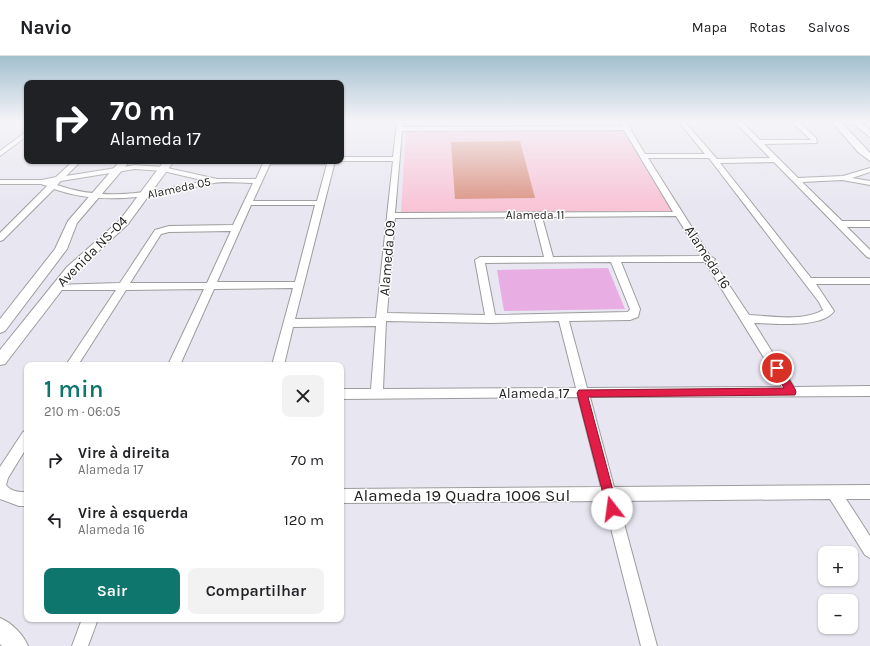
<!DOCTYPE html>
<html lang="pt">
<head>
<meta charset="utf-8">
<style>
	:root { --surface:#fff; --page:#f2f2f2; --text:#202124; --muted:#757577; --line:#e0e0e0; --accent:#0f766e }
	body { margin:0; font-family:Karla,sans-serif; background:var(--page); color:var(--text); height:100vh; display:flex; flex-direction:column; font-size:15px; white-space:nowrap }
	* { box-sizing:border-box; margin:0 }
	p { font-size:13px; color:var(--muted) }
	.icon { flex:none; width:22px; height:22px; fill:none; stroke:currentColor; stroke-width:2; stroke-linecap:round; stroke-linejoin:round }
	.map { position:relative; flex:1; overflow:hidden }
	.side { position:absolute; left:24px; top:306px; width:320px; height:260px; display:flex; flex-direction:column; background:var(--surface); border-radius:8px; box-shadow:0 1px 3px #0004 }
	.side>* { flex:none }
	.top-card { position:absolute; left:24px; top:24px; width:320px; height:84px; border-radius:8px; box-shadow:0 1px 3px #0004; background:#202124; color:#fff; overflow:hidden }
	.tools { position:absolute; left:818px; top:490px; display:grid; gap:8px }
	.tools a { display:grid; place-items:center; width:40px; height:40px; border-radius:8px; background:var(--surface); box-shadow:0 1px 3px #0004; font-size:20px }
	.pin { position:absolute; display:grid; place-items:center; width:34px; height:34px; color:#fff; margin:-17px; border:2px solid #fff; border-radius:50%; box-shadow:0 1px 4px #0007 }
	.me { position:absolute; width:44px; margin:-22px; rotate:345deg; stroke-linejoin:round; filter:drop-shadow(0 0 3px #0008) }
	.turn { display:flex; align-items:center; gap:14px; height:84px; padding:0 20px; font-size:18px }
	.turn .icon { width:52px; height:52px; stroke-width:2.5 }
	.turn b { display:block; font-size:28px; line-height:34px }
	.round { display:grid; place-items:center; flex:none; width:42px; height:42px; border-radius:8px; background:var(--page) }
	.head { display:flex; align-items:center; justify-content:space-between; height:68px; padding:0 20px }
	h1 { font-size:24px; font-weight:600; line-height:30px; color:var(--accent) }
	.action { display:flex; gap:8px; margin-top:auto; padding:8px 20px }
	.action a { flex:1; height:46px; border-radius:8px; background:var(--accent); color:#fff; font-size:16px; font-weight:600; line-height:46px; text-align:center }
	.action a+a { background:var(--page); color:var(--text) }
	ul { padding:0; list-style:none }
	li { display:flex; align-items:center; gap:12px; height:60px; padding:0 20px }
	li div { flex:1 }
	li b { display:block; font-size:15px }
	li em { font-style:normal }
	header { display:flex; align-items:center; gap:24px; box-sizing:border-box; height:56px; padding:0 20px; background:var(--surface); border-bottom:1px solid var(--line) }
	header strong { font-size:19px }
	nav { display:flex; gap:22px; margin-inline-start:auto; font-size:14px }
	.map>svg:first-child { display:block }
</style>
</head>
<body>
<header>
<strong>Navio</strong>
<nav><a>Mapa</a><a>Rotas</a><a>Salvos</a></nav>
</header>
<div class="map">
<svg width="870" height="590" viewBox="0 0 870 590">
	<rect width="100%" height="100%" fill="#e8e6f0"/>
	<!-- grass -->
	<path fill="#e8aee3" d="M608,212L625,253L504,255L497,214Z"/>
	<!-- park -->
	<path fill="#f8c5d7" d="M623,74L672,155L401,156L406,75Z"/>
	<!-- pitch -->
	<path fill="#dc9687" d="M520,85L535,142L455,143L451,86Z"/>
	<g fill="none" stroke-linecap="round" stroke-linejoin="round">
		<!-- minor casing -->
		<g stroke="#9c9c9c" stroke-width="2">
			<path id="minor" d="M341,66H345L343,70L341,71Z
				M397,66H403V71L622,70L620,66H626L645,98H705L679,66H685L717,103L770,102L735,66H742L760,84H811L792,66H799L816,82L817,87L764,88L798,122L843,120L870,112V116L852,122L870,125V129L842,124L802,126L842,165H870V171H847L870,194V202L867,201L774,106L720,107L811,222H870V228H816L834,255C822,273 773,267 754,267L794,331L870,330V340L590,341L614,431L870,429V443H846L870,480V502L865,499L830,443L618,445L657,590H641L604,445L341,447V433L601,431L578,341L341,343V333H371L376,270L293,271L284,309H272L293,232L214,233L180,309H168L204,233L126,234L78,309H66L116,234H56L51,231L53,229L120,227L155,174L169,170L233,169L253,127C241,127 225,125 214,127C160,138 108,152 54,133L3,184L0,185V177L47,130L41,128H0V124H42L56,121L73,105H81L66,120L135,109L163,111L217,123H256L264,105H335L295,263L376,262L393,105H340L341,101H393ZM624,74L673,156L395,157L402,75ZM648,102H709L819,246L823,254C803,266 772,260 749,259L713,205L715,203L710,200ZM270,108H327L317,145H253ZM135,113L163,115L206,125C156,135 107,147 57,129L61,125ZM251,149H315L295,226H217ZM676,160L701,200L553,201L542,161ZM534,161L544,201H480L475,204L485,259L387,257L395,162ZM231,175L207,227H130L161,178L169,176ZM611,206L630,253L628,256L495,259L485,207ZM621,206H705L782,331L587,332L569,265L630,264L638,261L640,253ZM386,265L491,267L559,265L576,332L383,333Z
				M27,75V80L0,100V95Z
				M27,374V391L8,422L6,429C11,436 20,436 27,436V450H19L0,443V411L23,376Z
				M82,563H98L88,590H72Z"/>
		</g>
		<!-- tertiary casing -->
		<g stroke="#9c9c9c" stroke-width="2">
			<path id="tertiary" d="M832,66H841L870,97V105L858,96Z
				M851,66H860L870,74V81Z
				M120,105H130L77,167L67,193L5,275L0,277V263L55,193L68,165Z
				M164,105H174L128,168L75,217L5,308L0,309V294L67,211L120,164Z
				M0,562C12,567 23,578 28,590H2L0,588Z"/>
		</g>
		<!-- minor -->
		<use href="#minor" fill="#fff" fill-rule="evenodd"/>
		<!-- tertiary -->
		<use href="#tertiary" fill="#fff" fill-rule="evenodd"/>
	</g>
	<!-- sky -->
	<linearGradient id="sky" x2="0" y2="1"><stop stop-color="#a3c0ce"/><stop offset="0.44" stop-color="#f5f4f8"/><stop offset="1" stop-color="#f5f4f8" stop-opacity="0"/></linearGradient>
	<rect width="870" height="149" fill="url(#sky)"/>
	<!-- route -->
	<path fill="#e11d48" stroke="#92132f" d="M777,308L780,309L795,333L796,336L795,339L588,341L618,453L616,457L612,459L608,457L577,337L579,334L784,332L772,312Z"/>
	<g text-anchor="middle" stroke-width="3" stroke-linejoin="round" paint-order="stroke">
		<!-- far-street labels -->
		<g font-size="12" fill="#1f1f1f" stroke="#fff">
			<text transform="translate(179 132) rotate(-12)" y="4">Alameda 05</text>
			<text x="535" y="163">Alameda 11</text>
		</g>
		<!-- street labels -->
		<g font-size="14" fill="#1f1f1f" stroke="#fff">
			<text transform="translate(92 195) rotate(-45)" y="5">Avenida NS-04</text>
			<text transform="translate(708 201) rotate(57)" y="5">Alameda 16</text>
			<text transform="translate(387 202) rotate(-85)" y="5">Alameda 09</text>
			<text x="534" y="342">Alameda 17</text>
		</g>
		<!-- near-street labels -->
		<g font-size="17" fill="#1f1f1f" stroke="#fff">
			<text x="462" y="445">Alameda 19 Quadra 1006 Sul</text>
		</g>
	</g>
</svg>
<div class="tools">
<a>+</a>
<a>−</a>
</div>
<div class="pin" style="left:777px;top:312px;background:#d93025"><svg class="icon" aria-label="arrive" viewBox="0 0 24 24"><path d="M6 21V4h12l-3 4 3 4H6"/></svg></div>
<svg class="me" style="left:612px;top:453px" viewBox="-20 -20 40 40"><circle r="19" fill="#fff"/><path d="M0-13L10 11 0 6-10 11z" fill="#e11d48"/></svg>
<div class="top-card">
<div class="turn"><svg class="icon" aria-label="right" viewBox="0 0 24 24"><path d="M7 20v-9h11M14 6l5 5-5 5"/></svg><div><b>70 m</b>Alameda 17</div></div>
</div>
<section class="side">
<div class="head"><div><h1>1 min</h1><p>210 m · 06:05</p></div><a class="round"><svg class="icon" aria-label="close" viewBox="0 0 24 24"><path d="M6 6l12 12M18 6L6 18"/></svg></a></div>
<ul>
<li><svg class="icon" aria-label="right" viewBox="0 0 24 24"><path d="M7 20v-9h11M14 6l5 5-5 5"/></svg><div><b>Vire à direita</b><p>Alameda 17</p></div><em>70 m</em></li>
<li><svg class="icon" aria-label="left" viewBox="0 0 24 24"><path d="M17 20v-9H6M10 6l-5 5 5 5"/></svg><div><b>Vire à esquerda</b><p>Alameda 16</p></div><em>120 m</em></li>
</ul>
<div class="action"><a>Sair</a><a>Compartilhar</a></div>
</section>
</div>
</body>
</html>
